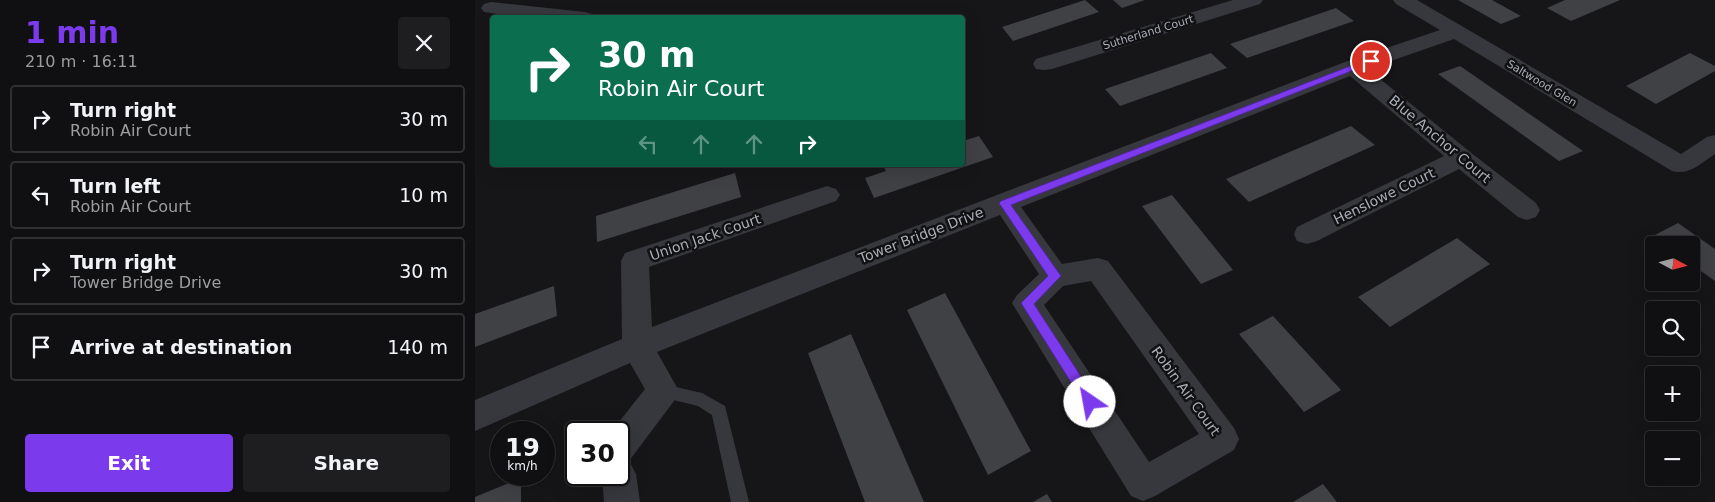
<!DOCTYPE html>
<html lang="en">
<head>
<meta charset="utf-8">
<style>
	:root { --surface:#101012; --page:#1e1e20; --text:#f1f3f6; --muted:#9c9d9f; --line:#303032; --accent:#7c3aed }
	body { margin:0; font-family:"DejaVu Sans",sans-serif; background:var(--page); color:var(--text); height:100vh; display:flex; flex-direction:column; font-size:19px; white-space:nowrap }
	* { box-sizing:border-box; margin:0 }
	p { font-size:16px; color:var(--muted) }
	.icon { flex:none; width:28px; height:28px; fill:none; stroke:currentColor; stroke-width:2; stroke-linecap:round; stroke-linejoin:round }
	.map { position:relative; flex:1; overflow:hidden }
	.drawer { display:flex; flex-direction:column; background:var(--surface); width:475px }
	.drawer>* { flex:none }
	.banner { position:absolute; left:15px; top:15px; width:475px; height:152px; border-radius:5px; box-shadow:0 5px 20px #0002,0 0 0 1px var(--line); background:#0b6e4f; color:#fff; overflow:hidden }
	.needle { width:32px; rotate:97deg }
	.fabs { position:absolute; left:1170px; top:236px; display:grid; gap:10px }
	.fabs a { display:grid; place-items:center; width:55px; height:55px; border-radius:5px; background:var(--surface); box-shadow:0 5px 20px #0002,0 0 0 1px var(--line); font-size:25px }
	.speed { position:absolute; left:15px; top:421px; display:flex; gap:10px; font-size:25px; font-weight:700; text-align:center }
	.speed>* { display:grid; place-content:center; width:65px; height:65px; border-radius:50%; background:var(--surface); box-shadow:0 5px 20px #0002,0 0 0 1px var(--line); line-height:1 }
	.speed small { font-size:12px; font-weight:400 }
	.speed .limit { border:2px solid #111; border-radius:8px; background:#fff; color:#111 }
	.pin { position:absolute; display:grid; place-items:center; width:42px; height:42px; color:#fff; margin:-21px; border:2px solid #fff; border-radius:50%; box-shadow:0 1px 5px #0007 }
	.me { position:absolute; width:55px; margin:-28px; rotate:327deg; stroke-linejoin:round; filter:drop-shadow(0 0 4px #0008) }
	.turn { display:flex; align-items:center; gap:18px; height:105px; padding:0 25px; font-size:22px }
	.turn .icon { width:65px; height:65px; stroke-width:2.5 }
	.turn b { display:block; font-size:35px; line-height:42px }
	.lanes { display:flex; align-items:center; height:48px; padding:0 25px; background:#0003; justify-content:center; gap:25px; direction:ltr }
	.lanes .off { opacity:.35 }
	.round { display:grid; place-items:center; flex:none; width:52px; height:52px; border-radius:5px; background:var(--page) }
	.head { display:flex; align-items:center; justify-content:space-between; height:85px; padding:0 25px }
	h1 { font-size:30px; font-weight:800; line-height:38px; color:var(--accent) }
	.cta { display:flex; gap:10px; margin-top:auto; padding:10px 25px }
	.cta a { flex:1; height:58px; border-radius:5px; background:var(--accent); color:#fff; font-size:20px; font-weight:800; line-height:58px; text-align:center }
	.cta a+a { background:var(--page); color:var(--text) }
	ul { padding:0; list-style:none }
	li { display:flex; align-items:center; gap:15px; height:68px; margin:0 10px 8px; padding:0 15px; border:2px solid var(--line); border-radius:5px }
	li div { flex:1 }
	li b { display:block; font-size:19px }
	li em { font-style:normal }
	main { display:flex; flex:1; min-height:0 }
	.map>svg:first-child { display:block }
</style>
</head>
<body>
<main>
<section class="drawer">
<div class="head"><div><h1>1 min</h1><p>210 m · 16:11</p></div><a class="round"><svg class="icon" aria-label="close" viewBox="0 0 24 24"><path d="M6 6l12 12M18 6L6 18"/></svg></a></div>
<ul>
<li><svg class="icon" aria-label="right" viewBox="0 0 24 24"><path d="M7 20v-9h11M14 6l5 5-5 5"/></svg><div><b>Turn right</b><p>Robin Air Court</p></div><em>30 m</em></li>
<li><svg class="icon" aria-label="left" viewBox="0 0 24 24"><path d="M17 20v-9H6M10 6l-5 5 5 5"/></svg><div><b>Turn left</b><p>Robin Air Court</p></div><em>10 m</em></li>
<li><svg class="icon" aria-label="right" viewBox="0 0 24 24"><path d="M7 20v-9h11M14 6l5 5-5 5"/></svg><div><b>Turn right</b><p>Tower Bridge Drive</p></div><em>30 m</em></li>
<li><svg class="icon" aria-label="arrive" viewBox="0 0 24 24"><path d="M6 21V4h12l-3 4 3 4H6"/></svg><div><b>Arrive at destination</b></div><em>140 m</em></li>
</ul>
<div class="cta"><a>Exit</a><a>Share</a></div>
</section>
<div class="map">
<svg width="1240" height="502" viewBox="0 0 1240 502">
	<rect width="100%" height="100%" fill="#161618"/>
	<!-- building -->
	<path fill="#404145" d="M610,0L624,12L538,41L527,27Z
		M638,0H670L647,8Z
		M983,0H1017L1046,16L1026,24Z
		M1090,0H1145L1096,21L1072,8Z
		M861,8L879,21L772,58L755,44Z
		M736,53L752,68L645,106L630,89Z
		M1215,53L1240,66V71L1181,104L1151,86Z
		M985,66L1108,151L1084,161L963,74Z
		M876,126L900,145L774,202L751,179Z
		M504,136L518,157L399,198L390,178L411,171L408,165H488V141Z
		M260,173L266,197L122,242L121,216Z
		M697,195L758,270L726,284L667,206Z
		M1203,223L1240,249V281L1216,264V245H1190L1178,236Z
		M982,238L1015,264L915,327L883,297Z
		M79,286L82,316L0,347V314Z
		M470,293L556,451L513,475L432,310Z
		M798,316L866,390L829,412L764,334Z
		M376,334L449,502H390L333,353Z
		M46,478V502H0V497Z
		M848,484L862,502H818Z
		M572,494L577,502H558Z"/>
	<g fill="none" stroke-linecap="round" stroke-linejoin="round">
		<!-- service -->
		<path fill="#37383d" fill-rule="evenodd" d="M188,384L227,393L250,406L274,502H256L237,415L223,406L182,396L180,391L182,386Z"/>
		<!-- minor -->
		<path fill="#37383d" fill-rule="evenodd" d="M758,0H788L785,4L577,69L569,70L561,69L558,64L561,59Z
			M918,0H942L1206,154L1232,137L1240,135V154C1226,163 1214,176 1197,171L979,39L893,69L995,152L1061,203L1065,210L1061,217L1052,220L1043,217L984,169L842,241L832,244L822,241L819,234L822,227L969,156L875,76L546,207L587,264L623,258L633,261L759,428L764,439L759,450L680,496L668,501L656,496L537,303L542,295L564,274L525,215L182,352L204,391L199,401L154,461L161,474L165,502H129L127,475H144V432H136L170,389L155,363L0,431V400L147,339L146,261L150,253L352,186L361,189L365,195L361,201L174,267L177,327L870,62L965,30L921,4ZM616,281L724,434L674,462L569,305L588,286Z
			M16,2L110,12L117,14L120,18H50L9,12L6,8L9,4Z"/>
	</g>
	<!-- route -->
	<path fill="#7c3aed" stroke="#51269a" d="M896,58L900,61L899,62L536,205L586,276L559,304L620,398L622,402L620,406L615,408L611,406L546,303L573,276L526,206L524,203L526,201Z"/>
	<g text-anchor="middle" stroke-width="5" stroke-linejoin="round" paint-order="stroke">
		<!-- far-street labels -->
		<g font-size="11" fill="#a8adb8" stroke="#111113">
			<text transform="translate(673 32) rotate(-17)" y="4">Sutherland Court</text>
			<text transform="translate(1067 83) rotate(31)" y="4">Saltwood Glen</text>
		</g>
		<!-- street labels -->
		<g font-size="14" fill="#a8adb8" stroke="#111113">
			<text transform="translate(965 139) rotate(40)" y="5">Blue Anchor Court</text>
			<text transform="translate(909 196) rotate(-26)" y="5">Henslowe Court</text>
			<text transform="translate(446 235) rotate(-21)" y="5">Tower Bridge Drive</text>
			<text transform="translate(230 237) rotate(-19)" y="5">Union Jack Court</text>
			<text transform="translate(711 391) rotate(54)" y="5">Robin Air Court</text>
		</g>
	</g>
</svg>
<div class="fabs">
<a><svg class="needle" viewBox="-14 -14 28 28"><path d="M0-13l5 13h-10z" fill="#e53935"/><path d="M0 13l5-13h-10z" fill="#9c9d9f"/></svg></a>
<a><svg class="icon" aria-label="search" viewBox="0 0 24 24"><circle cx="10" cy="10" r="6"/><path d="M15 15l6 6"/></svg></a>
<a>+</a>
<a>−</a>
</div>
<div class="speed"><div>19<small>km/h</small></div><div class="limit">30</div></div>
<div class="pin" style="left:896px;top:61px;background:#d93025"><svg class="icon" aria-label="arrive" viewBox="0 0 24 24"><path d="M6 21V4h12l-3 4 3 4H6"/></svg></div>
<svg class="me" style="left:615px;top:402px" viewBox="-20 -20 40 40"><circle r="19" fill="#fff"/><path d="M0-13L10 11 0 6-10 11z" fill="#7c3aed"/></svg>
<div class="banner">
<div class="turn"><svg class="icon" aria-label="right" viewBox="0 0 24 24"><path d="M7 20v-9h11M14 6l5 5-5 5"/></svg><div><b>30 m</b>Robin Air Court</div></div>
<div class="lanes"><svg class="icon off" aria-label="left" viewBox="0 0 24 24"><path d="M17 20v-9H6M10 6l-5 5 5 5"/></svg><svg class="icon off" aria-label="ahead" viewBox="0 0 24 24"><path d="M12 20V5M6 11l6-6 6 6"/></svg><svg class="icon off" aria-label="ahead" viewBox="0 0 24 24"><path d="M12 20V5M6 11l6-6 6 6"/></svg><svg class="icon" aria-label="right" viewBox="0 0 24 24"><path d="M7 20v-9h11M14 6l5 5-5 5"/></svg></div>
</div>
</div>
</main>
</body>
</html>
